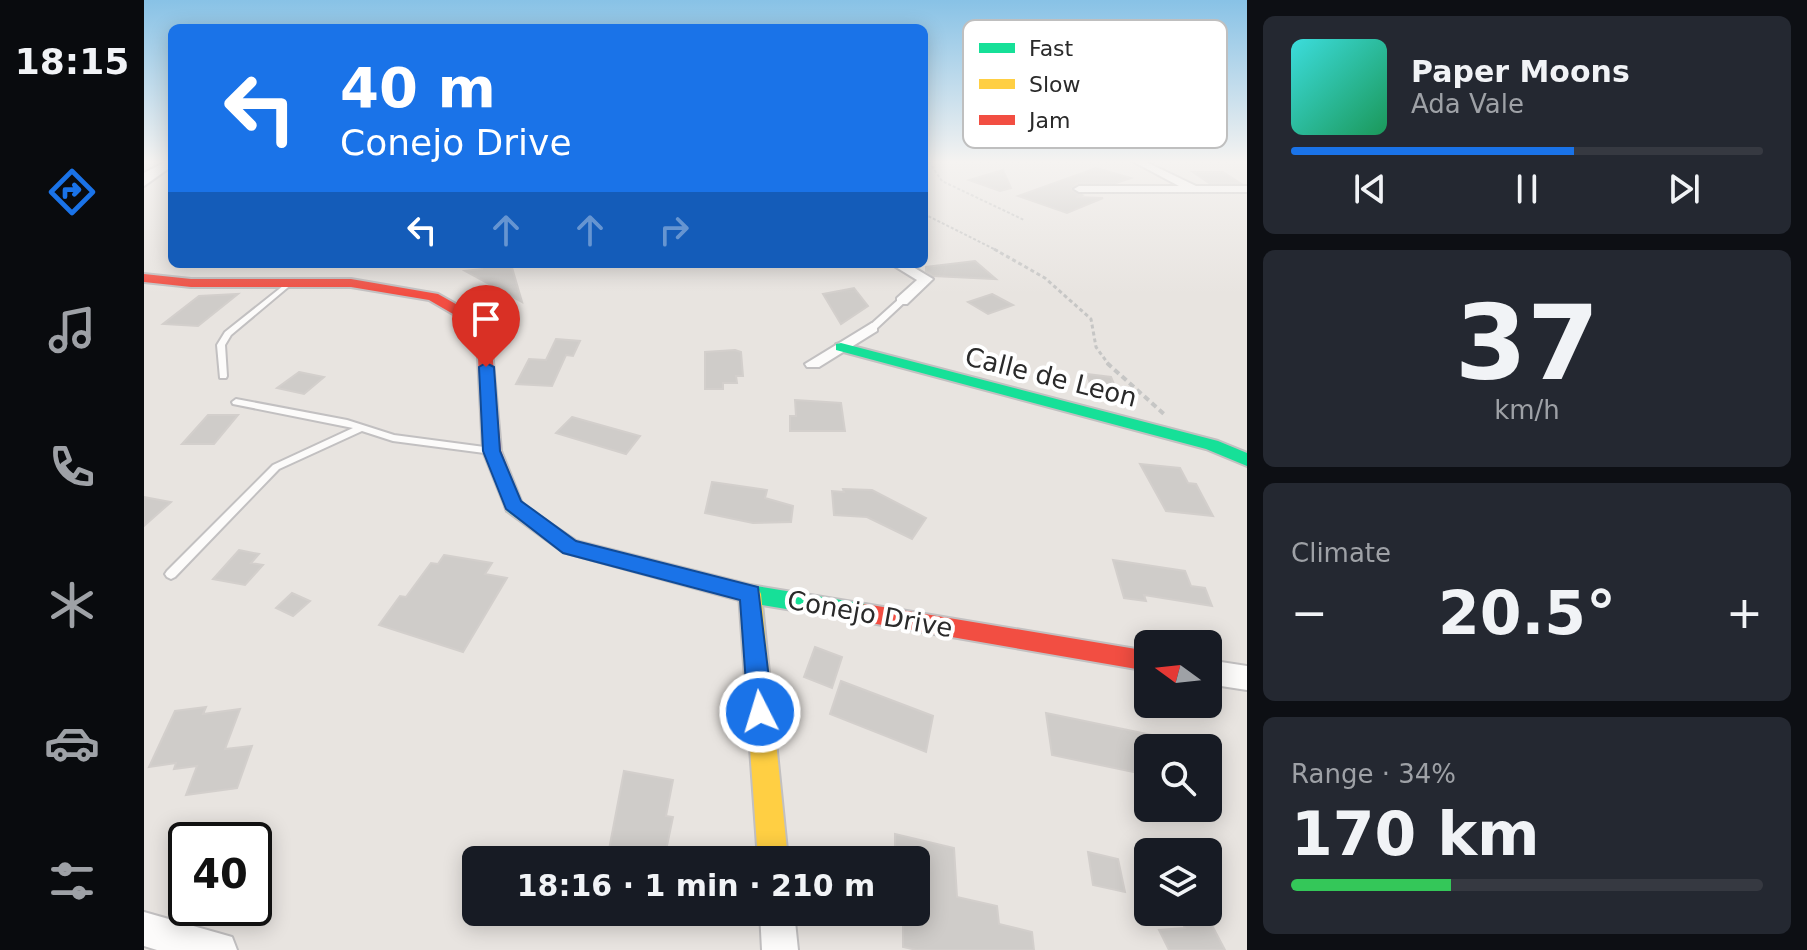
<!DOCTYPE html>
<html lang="en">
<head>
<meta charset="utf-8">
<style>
	body { margin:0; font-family:"DejaVu Sans",sans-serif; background:#242831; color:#f1f3f6; height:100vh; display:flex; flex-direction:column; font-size:30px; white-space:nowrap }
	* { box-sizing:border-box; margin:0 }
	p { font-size:26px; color:#9ea1a6 }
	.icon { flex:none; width:44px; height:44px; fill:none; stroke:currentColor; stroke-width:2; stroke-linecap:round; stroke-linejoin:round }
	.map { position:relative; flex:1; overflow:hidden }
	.drawer { display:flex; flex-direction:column; gap:16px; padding:16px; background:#0d0f14; width:560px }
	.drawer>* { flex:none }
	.hud { position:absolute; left:24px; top:24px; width:760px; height:244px; border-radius:12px; box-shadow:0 4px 20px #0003; background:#1a73e8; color:#fff; overflow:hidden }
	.needle { width:52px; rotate:285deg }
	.tools { position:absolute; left:990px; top:630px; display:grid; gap:16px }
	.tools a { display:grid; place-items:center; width:88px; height:88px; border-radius:12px; background:#171b24; box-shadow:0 4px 20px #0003; font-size:40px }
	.speed { position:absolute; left:24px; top:822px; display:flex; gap:16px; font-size:40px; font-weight:700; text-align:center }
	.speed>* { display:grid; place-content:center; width:104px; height:104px; border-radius:50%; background:#171b24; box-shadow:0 4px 20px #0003; line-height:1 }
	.speed .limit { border:4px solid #111; border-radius:12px; background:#fff; color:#111 }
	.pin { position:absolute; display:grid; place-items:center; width:68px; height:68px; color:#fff; margin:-82px -34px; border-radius:50% 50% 50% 0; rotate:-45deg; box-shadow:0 0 8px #0007 }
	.pin .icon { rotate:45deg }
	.me { position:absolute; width:88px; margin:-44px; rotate:355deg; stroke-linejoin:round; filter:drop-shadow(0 0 6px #0008) }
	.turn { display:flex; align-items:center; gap:28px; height:168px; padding:0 40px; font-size:36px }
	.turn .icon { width:104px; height:104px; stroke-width:2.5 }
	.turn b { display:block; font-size:56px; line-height:68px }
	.lanes { display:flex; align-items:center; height:76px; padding:0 40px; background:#0003; justify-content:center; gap:40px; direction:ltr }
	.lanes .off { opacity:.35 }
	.big { font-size:60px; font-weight:800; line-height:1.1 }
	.drawer .card { flex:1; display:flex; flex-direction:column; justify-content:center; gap:12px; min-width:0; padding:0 28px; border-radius:12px; background:#242831 }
	.drawer .dial { align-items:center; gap:0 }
	.dial b { font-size:104px; line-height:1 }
	.song { display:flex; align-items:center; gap:24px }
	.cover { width:96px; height:96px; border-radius:12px; background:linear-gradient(135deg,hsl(180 70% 55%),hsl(150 70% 35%)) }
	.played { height:8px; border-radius:4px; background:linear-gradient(90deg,#1a73e8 60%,#363941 60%) }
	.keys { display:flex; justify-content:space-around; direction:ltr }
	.heat { display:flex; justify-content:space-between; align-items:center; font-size:44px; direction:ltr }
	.charge { height:12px; border-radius:6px; background:linear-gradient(90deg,#34c759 34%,#363941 0) }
	.trip { position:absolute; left:318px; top:846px; width:468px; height:80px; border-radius:12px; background:#171b24; box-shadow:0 4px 20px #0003; font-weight:800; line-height:80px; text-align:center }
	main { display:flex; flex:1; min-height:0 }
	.tabs { display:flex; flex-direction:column; width:144px; justify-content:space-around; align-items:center; background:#090b0e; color:#9ea1a6 }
	.tabs .icon { width:56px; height:56px }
	.tabs .current { color:#1a73e8 }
	.tabs b { font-size:36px; color:#f1f3f6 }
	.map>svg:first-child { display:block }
	.building { fill:#cfccc9; stroke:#d3cfcc; stroke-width:2 }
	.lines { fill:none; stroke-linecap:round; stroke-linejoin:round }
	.lane-casing { stroke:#c2c0c1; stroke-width:4 }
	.street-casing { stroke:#c2c0c1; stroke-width:4 }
	.fast-casing { stroke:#c2c0c1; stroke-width:4 }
	.slow-casing { stroke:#c2c0c1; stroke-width:4 }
	.jam-casing { stroke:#c2c0c1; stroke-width:4 }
	.path-far2 { stroke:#c6c6c5; stroke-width:2; stroke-dasharray:3 2; stroke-linecap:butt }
	.path-far1 { stroke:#c6c6c5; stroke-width:3; stroke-dasharray:4 3; stroke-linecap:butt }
	.path { stroke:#c6c6c5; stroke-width:4; stroke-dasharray:6 4; stroke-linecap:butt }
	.lane { fill:#fcfbfa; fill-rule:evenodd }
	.street { fill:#fcfbfa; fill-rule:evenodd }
	.fast { fill:#16e098; fill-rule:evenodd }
	.slow { fill:#ffcf43; fill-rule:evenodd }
	.jam { fill:#f24e42; fill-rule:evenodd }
	.route { fill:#1a73e8; stroke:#114b97; stroke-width:2 }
	.labels { text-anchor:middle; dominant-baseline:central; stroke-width:8; stroke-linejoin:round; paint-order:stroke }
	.street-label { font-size:26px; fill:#2a2a2a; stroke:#fff }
	.key { fill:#fff; stroke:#bfbfbf; stroke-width:2 }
	.key-label { font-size:22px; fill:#2a2a2a }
</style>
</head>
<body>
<main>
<nav class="tabs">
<b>18:15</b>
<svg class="icon current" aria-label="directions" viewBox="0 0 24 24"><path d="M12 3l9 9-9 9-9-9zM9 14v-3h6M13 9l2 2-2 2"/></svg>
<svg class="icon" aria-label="music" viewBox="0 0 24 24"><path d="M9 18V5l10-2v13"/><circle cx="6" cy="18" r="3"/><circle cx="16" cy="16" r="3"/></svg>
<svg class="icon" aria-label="phone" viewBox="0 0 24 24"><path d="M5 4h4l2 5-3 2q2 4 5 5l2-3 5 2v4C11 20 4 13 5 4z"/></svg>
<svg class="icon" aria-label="climate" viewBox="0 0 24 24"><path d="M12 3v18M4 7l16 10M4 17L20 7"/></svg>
<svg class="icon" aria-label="car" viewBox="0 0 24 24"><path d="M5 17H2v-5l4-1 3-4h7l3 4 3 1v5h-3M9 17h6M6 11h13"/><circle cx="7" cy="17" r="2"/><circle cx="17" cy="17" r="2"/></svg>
<svg class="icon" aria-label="filters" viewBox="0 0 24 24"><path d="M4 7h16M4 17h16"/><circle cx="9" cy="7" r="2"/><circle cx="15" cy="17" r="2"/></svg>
</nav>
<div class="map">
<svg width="1103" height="950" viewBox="0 0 1103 950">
	<rect width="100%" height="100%" fill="#e8e4e0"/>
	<path class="building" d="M952 168 987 178 972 183H933L927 190 938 195 932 197 959 198 923 213 874 196Z
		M859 170 867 188 856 191 825 180Z
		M1049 172H1079L1096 183H1065Z
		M831 261 852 279 789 276 782 271V267Z
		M337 264H367L378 302 321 271 338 269Z
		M710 288 724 306 697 324 679 294Z
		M94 294 54 326 19 324 55 296Z
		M848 294 869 305 844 314 824 302Z
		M412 339 436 341 429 356 422 355 408 386 372 384 385 359 402 360Z
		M591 350 597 352 599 376H592L593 383H579V389H561V352Z
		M155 372 180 377 160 394 133 388Z
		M943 374 967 377 975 396 949 393Z
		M651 400 697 403 701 431H646V416H652Z
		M64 415H94L70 444H38Z
		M428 417 496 436 482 454 412 433Z
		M996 464 1036 468 1044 483 1052 484 1069 516 1022 511Z
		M568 482 623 490 621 498 649 506 647 522 609 523 561 513Z
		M699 489 728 490 782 518 768 539 723 517 690 515 688 491 700 492Z
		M0 497 27 502 0 526Z
		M95 550 115 554 107 563 119 565 101 585 69 579Z
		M300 555 348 563 341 574 363 578 319 652 235 625 256 596 262 597 287 563 294 564Z
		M969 560 1041 571 1047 586 1061 588 1068 606 1000 595 1002 601 980 598Z
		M148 593 166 601 149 616 132 608Z
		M671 647 698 657 688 688 660 677Z
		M697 681 789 716 782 752 686 714Z
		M62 707 59 714 96 709 81 749 108 746 93 788 42 795 53 766 30 769 32 763 5 767 31 711Z
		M902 713 1037 741 1036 748H1004V775L908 755Z
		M480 771 529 780 522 816 529 817 520 860H463Z
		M751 834 810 848 813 897 853 906 855 924 888 932 890 950H773L759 947V912H772V860H751Z
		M944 852 974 859 981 892 949 885Z
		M1033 912H1061L1081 950H1025L1015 930 1041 928Z"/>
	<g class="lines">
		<defs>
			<path id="lane" d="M144 282 149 283 87 335 81 345 83 376 82 378H76L73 345 81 332Z
				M755 299 762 301 731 330H725V326Z
				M92 399 203 420 250 435 348 448 353 451 348 454 249 441 218 431 135 469 31 577 27 579 23 577 21 574 23 571 129 465 209 428 89 404 88 402Z"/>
			<path id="street" d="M21 162H28V166L0 186V173Z
				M990 162H1002L1052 186H1103V192H935L930 189 935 186H1035Z
				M747 264H764L789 279 763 304H753V298L773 280Z
				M728 323 733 325V331L675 367H663L661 364Z
				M1064 660 1103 666V690L1064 684Z
				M0 912 88 937 93 950H13L0 946Z
				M616 912H650L654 950H618Z"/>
			<path id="fast" d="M697 343 1074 441 1103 453V466L1062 449 692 350V344Z
				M370 499 432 541 606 585 721 604 729 607 732 613 729 619 721 622 606 603 419 552 363 511 361 506 363 501Z"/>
			<path id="slow" d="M606 585 614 588 617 594 644 860H614L595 594 598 588Z"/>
			<path id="jam" d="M0 274 47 279H207L294 294 326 312 347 339 357 451 379 506 377 511H363L339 451 333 339 316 318 285 300 207 287H47L0 282Z
				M721 604 1004 651V671L721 622 713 619 710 613 713 607Z"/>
		</defs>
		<use href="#lane" class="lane-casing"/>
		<use href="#street" class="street-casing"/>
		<use href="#fast" class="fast-casing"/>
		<use href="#slow" class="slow-casing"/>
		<use href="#jam" class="jam-casing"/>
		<path class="path-far2" d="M785 162 798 181 880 220
			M780 214 854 251"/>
		<path class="path-far1" d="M850 249 901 278 947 319 952 347 965 365"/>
		<path class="path" d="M963 363 1020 414"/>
		<use href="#lane" class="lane"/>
		<use href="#street" class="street"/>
		<use href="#fast" class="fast"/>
		<use href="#slow" class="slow"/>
		<use href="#jam" class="jam"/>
	</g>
	<linearGradient id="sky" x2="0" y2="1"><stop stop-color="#88c2e6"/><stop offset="0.55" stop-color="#f5f3f1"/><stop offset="1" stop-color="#f5f3f1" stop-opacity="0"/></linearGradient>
	<rect width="1103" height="294" fill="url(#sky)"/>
	<path class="route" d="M342 363 350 367 356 451 377 501 432 541 614 587 629 712 625 720 616 724 607 720 604 712 596 600 419 553 362 509 339 451 335 367Z"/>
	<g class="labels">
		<g class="street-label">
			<text transform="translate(907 377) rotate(14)">Calle de Leon</text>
			<text transform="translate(726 614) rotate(10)">Conejo Drive</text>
		</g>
	</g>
	<rect x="819" y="20" width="264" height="128" rx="12" class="key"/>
	<rect x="835" y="43" width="36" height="10" fill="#16e098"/>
	<rect x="835" y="79" width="36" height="10" fill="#ffcf43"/>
	<rect x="835" y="115" width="36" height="10" fill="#f24e42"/>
	<g class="key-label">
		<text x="885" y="56">Fast</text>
		<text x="885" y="92">Slow</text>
		<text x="885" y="128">Jam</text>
	</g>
</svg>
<div class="tools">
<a><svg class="needle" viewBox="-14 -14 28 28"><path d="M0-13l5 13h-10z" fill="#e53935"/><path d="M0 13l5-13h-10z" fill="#9ea1a6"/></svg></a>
<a><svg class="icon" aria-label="search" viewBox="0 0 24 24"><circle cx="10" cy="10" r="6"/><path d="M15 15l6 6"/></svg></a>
<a><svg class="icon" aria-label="layers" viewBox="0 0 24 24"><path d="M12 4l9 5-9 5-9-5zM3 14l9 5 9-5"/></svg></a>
</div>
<div class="speed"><div class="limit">40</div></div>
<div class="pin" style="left:342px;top:367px;background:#d93025"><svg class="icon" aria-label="arrive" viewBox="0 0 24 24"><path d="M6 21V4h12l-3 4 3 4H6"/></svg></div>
<svg class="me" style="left:616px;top:712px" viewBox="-20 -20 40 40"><circle r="17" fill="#1a73e8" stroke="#fff" stroke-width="3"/><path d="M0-11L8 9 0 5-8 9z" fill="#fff"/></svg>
<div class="trip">18:16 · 1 min · 210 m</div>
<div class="hud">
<div class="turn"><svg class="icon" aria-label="left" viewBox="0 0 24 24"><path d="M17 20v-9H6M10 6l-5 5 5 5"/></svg><div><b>40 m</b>Conejo Drive</div></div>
<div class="lanes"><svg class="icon" aria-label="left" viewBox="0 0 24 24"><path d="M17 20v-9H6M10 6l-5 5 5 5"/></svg><svg class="icon off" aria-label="ahead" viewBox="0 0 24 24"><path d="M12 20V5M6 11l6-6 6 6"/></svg><svg class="icon off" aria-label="ahead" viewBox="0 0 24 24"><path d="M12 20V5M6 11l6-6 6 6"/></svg><svg class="icon off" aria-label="right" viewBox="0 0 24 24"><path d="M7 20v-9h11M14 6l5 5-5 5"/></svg></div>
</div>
</div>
<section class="drawer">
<div class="card">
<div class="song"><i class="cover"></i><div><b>Paper Moons</b><p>Ada Vale</p></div></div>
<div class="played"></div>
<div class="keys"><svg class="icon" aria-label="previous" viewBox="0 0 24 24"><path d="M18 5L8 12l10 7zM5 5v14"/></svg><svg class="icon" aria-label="pause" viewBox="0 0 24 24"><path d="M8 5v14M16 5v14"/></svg><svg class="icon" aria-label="next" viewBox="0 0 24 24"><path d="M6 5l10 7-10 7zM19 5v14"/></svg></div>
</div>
<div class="card dial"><b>37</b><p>km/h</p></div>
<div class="card"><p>Climate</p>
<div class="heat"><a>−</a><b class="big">20.5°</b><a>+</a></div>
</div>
<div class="card"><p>Range · 34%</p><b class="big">170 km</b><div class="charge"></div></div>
</section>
</main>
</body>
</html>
